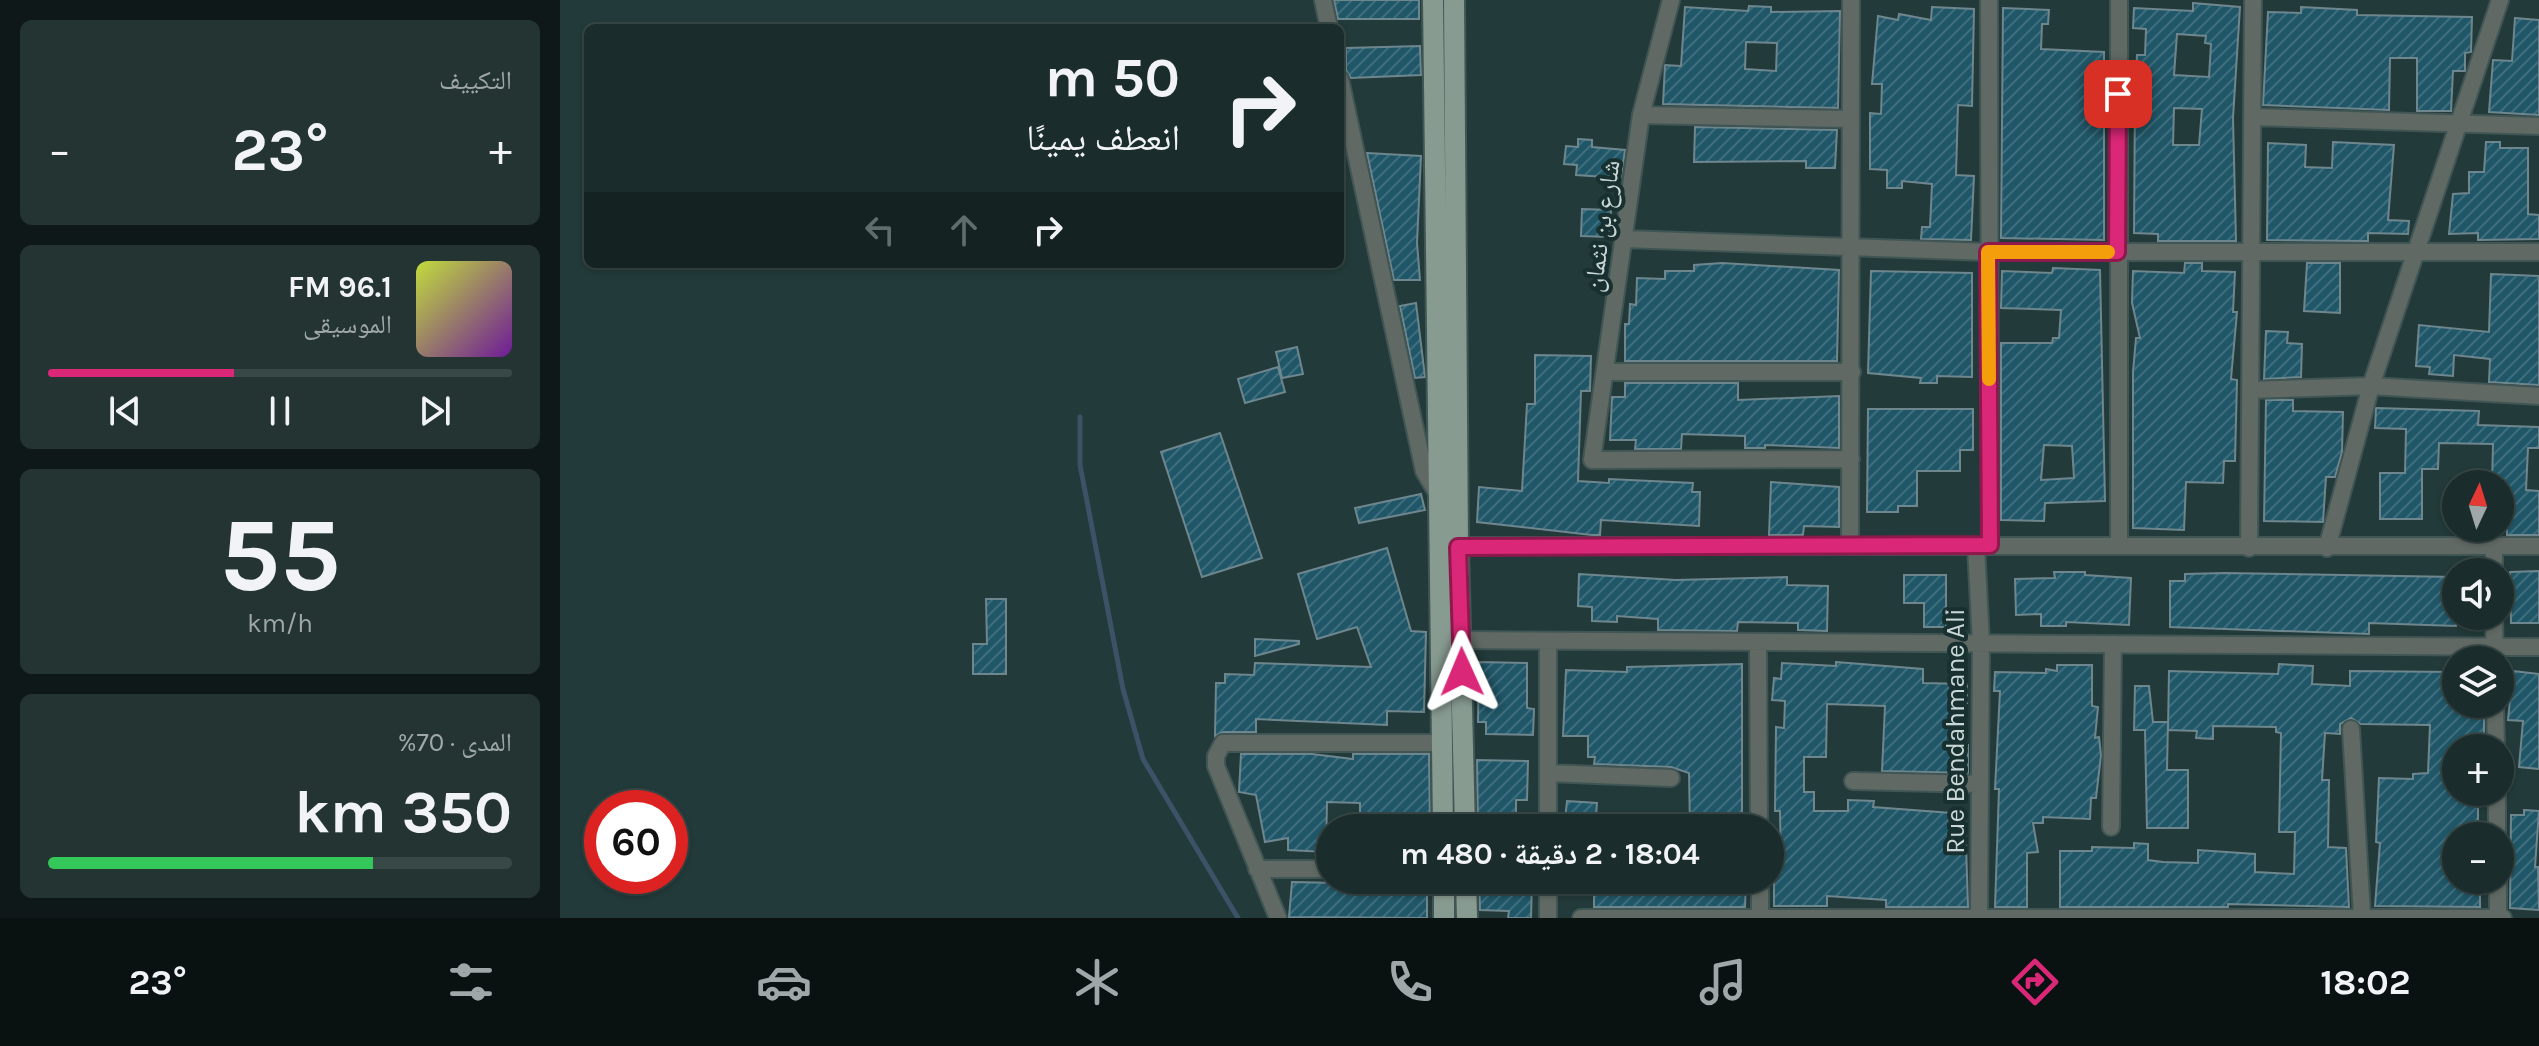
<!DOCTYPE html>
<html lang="ar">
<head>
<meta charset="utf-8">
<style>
	body { margin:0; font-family:Karla,"Noto Naskh Arabic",sans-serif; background:#233433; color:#f1f3f6; direction:rtl; height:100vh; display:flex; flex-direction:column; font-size:30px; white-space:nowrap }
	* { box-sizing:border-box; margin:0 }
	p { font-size:26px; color:#9fa7a9 }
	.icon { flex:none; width:44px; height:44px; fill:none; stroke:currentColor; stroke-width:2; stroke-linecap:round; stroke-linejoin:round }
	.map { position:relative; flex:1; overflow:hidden; direction:ltr }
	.side { display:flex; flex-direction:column; gap:20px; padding:20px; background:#0e1818; width:560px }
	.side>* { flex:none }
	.hud { position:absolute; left:24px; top:24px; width:760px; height:244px; border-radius:12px; box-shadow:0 2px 6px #0004,0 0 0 2px #384847; direction:rtl; background:#1a2c2b; color:#f1f3f6; overflow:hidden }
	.needle { width:52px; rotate:4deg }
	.controls { position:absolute; left:1882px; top:470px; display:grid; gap:16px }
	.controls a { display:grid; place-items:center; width:72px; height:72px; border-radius:50%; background:#1a2c2b; box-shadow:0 2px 6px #0004,0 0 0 2px #384847; font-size:40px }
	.speed { position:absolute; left:24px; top:790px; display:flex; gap:16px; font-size:40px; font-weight:700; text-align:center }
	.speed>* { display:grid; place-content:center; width:104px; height:104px; border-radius:50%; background:#1a2c2b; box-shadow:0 2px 6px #0004,0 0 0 2px #384847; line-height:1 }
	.speed .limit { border:12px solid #d22; background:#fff; color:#111 }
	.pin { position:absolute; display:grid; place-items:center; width:68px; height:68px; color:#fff; margin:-34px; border-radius:16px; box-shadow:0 4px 12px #0006 }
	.me { position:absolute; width:88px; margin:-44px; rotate:359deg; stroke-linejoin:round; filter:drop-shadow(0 0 6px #0008) }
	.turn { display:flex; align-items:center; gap:28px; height:168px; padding:0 32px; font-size:36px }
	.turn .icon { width:104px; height:104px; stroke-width:2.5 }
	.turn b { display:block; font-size:56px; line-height:68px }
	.lanes { display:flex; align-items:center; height:76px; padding:0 32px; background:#0003; justify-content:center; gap:40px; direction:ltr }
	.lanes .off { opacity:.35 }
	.big { font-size:60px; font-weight:700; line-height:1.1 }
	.side .widget { flex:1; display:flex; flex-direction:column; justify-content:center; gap:12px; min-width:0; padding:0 28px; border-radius:12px; background:#233433 }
	.side .dial { align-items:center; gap:0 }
	.dial b { font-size:104px; line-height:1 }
	.song { display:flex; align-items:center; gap:24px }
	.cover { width:96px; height:96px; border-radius:12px; background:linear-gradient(135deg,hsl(70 70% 55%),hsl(280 70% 35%)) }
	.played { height:8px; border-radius:4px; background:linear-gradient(90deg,#db2777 40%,#384847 40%) }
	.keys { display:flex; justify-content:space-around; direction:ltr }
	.heat { display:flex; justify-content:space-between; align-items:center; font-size:44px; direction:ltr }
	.charge { height:12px; border-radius:6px; background:linear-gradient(90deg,#34c759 70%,#384847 0) }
	.trip { position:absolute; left:756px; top:814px; width:468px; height:80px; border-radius:40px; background:#1a2c2b; box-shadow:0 2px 6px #0004,0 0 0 2px #384847; font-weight:700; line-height:80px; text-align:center; direction:rtl }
	.menu { display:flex; height:128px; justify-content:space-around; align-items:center; background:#0a1211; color:#9fa7a9 }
	.menu .icon { width:56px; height:56px }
	.menu .on { color:#db2777 }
	.menu b { font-size:36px; color:#f1f3f6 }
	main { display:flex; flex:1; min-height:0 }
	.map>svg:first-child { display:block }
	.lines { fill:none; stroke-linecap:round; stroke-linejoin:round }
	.stream { stroke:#3c5367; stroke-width:5 }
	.building { fill:url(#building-hatch); stroke:#6e868e; stroke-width:2; fill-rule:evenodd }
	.minor-casing { stroke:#405655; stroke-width:20 }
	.primary-casing { stroke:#405655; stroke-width:24 }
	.minor { stroke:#606964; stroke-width:16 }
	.primary { stroke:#889b91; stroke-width:20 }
	.route-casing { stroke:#8e194d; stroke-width:20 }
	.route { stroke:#db2777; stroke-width:14 }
	.slow { stroke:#f59e0b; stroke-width:14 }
	.labels { text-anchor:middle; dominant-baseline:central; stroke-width:8; stroke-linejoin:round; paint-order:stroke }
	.street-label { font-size:26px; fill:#c9d7d6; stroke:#18302f }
</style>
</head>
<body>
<main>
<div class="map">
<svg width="1979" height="918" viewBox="0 0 1979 918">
	<defs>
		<pattern id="building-hatch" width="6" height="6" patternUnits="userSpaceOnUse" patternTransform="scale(2)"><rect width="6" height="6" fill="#205768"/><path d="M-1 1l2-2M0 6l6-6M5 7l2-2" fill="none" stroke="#3f6e7d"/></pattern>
	</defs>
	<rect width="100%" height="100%" fill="#223a39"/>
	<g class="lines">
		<path class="stream" d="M520 417V465L563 689 583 759 678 918"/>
	</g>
	<path class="building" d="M774 0H859V19H778Z
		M1633 3 1680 7 1673 118 1676 241H1598V234L1574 233 1575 94 1577 55H1585L1586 29 1573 28 1574 8 1633 11ZM1617 34 1646 36 1645 43 1651 44 1649 77 1614 75ZM1614 108 1642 109 1639 145H1613Z
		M1189 6 1211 7V12L1280 11 1278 108 1103 104 1105 65 1121 66 1125 7 1188 11ZM1186 42 1217 43 1216 71 1185 69Z
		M1372 7 1414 9 1412 106 1398 105 1396 175 1414 176 1411 240 1361 239 1362 227H1370L1372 184 1342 181V188H1327V170L1310 169V113L1321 114 1322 84H1312L1318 16 1338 20 1339 14 1371 20Z
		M1741 7 1797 10V15L1912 17 1911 52 1905 53V71H1893L1891 111H1857V58H1830L1829 110 1703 105 1708 12 1741 13Z
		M1443 8 1489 10 1488 24H1482L1481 49 1544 52V240L1441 238Z
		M1955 18 1979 20V115L1929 112 1933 60 1952 61Z
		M860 46 861 75 791 78 786 70V48Z
		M1135 127 1277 130 1275 168H1246V161L1134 162Z
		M1018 139 1032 140V147L1065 150 1061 178 1016 175 1017 165 1004 164 1006 146 1018 147Z
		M1773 142 1834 145 1828 220 1849 221 1848 234 1808 233V241L1707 240 1708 143 1746 145 1745 167 1772 168Z
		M1926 142H1940V148H1968V214L1979 215V239L1918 240V233L1889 234 1893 194 1909 193V172H1924Z
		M807 153 861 156 857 243 860 280H834Z
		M1022 209 1051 210 1049 237 1021 236Z
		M1162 263 1279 270 1277 361H1065V324H1069L1070 304 1076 305 1077 278 1105 279V271H1134V265Z
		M1625 263H1642V271L1675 272 1673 312H1677L1671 379 1677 380 1675 461H1664L1663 483 1626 482 1624 530 1573 528V372L1576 338H1580L1572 303 1573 271 1624 273Z
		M1747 263H1780V313L1744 311Z
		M1493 268 1540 270 1545 501 1485 503 1484 521 1441 520V343H1492L1493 338H1499L1501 310 1441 308 1442 271 1492 273ZM1484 445 1512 446 1514 478 1481 480Z
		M1311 271 1412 273V377L1377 376V383H1360L1361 378 1308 373Z
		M1931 274 1979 276V385L1929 382 1930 359 1894 355 1893 376 1869 374 1870 367 1856 366 1859 325 1929 332Z
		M856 303 865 377 855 378 840 306Z
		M1706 331 1728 332 1727 343 1742 344 1741 377 1704 379Z
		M737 347 743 374 722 378 716 352Z
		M975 355 1031 356 1030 391H1021L1018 481 1049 483V479L1133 483 1132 492H1140L1139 526 1041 520 1040 535H1032L917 522 919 487 962 491 967 404H975Z
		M718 367 725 392 685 403 678 379Z
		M1065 383H1178V400L1279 396V448L1205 445V448H1185V436L1122 434 1121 449H1075L1076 440H1050L1052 397H1065Z
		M1706 400H1733V411L1783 412 1782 452 1775 477H1766L1763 522 1704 521Z
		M1816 408 1919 411 1918 425 1979 427V448H1968L1966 490 1979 491V535H1947V529H1940V484H1932L1933 444 1879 443 1878 469H1862V519H1820V473H1845L1846 429 1815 428Z
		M1308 409H1413V450H1400V471H1357V506H1338V512H1307Z
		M660 433 702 558 642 577 601 452Z
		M1211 482 1279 487V527L1244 526 1243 535H1209Z
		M861 494 865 510 799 523 795 508Z
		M827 548 851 631 866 632 864 712 827 711V725L696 719V732H663L655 736 656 683H665V674L694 675 695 663 811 667 797 627 757 639 738 574Z
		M1979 571V623H1951L1950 572Z
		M1494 572H1525V575L1571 578 1569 625 1506 622V626H1481V614L1456 615 1455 579 1495 578Z
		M1665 573 1896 577V626L1809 623V634L1610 627V581H1625V574Z
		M1019 574 1116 580 1227 577V585L1268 586 1267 631 1238 630V623L1178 622 1177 631 1098 630V619L1057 616V622L1032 621V607L1018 606Z
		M1344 575H1386V627H1364V603H1344Z
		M426 599H446V674H413V644H427Z
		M695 639 739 641V644L695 656Z
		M919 662 967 663V708L974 709 973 735 926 734V722H918Z
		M1276 662 1363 669V683L1407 684V703H1399V745H1408V773L1322 771 1325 706 1267 704 1266 757H1244V792H1254V811H1288V800L1314 801 1313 807 1405 814 1408 907H1326V900L1267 896V906H1214V872H1221L1220 811H1215L1216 727 1224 728 1225 701 1212 700 1214 678 1221 679 1222 663 1276 666Z
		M1182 664V828H1130L1129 773 1111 767 1034 764 1035 757H1028V736H1003L1006 670 1067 672V667Z
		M1719 664 1753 666 1752 684 1790 686V671L1896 672V704H1924V734H1918V748H1896V792H1918V836H1896V880H1920V907L1815 906 1820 843 1816 842 1819 778 1853 779V774L1868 773 1870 725 1801 724 1791 718 1780 724V734L1765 733 1762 780H1769L1768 847 1786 848 1789 907 1668 904V907H1500V851H1532V847L1574 848V843L1588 844V860L1603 862 1638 863V850L1695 854V872L1734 874 1735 832H1719L1721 733 1716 732V727L1653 726V739L1636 738 1637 731 1608 730 1609 671 1718 674Z
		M1497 665H1532V706L1538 707 1535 738 1539 737 1541 755 1536 798H1531L1530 819 1483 817V823H1473L1478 852 1467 853V907H1435L1439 789H1435L1440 691H1434L1435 672 1486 673V669L1497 671Z
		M1953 671 1979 674V769L1959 767 1963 721 1948 720Z
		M1575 686H1589L1593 722H1608L1607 770H1628V828H1587L1585 730H1574Z
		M681 754H752L793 759V754H869L870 826 800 828V803L767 802 766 852 728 850V838L705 842 696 795 679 792Z
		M917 760 968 761 967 800H956V813H948V828H918Z
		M1007 801 1037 803 1035 828H1004Z
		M1964 810 1979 811 1975 867H1978L1979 910 1950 908 1951 815H1964Z
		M919 880H972L971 918H948L949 911 920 910Z
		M1043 880 1186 882 1185 907H1034V888H1043Z
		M732 882 867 885V918L729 917Z"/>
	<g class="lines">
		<defs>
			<path id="minor" d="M763 0 769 28
				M1111 0 1081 115 1032 460 1291 459
				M1429 0 1430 545
				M1559 0V545
				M780 79 864 471 880 498
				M1081 115 1288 119
				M1693 117 1979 126
				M1065 239 1428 252H1979
				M1047 372H1292
				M1691 390 1811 386 1979 396
				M1934 544V572
				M889 546H1979
				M1290 546 1291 0
				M1416 546 1421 643 1419 916
				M1689 548 1693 0
				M1767 548 1811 386 1940 0
				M1934 616 1935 660
				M901 640 1979 647
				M988 641V828
				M1198 642 1199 828
				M1935 704 1936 748
				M1791 729 1802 916
				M988 773 1111 778
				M1293 781 1420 784
				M1937 792V836
				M1551 827 1553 644
				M697 869H770
				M1200 880V917
				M1938 880V918
				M718 918 656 766V756L663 743H881
				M988 918V880
				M1021 918H1943"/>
			<path id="primary" d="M873 0 883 828
				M894 0 898 547 905 828
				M884 880V918
				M906 880 907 918"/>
		</defs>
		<use href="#minor" class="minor-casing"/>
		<use href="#primary" class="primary-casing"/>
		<use href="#minor" class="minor"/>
		<use href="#primary" class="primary"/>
	</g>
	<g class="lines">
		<defs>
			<path id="route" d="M902 672 898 547 1430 545 1428 252H1557L1558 94"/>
		</defs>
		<use href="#route" class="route-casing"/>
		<use href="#route" class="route"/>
		<path class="slow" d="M1429 379 1428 252H1548"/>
	</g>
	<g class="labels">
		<g class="street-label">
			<text transform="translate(1042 226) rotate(-82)">شارع بن نثمان</text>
			<text transform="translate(1395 731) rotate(-90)">Rue Bendahmane Ali</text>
		</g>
	</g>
</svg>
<div class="controls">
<a><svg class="needle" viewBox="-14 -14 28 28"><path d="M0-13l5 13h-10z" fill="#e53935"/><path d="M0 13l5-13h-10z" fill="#9fa7a9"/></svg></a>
<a><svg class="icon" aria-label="sound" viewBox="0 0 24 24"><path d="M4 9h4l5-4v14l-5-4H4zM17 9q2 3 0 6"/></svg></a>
<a><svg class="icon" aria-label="layers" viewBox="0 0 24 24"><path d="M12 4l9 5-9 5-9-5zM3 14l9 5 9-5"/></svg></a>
<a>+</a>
<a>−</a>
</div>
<div class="speed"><div class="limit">60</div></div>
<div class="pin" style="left:1558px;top:94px;background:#d93025"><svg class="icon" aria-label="arrive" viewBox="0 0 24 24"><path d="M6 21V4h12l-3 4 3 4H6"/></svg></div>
<svg class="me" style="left:902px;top:672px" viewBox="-20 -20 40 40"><path d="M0-17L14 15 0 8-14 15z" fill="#db2777" stroke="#fff" stroke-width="4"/></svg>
<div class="trip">18:04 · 2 دقيقة · 480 m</div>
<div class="hud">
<div class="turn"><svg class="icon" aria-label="right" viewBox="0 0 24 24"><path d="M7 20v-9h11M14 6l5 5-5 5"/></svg><div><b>50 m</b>انعطف يمينًا</div></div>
<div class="lanes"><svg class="icon off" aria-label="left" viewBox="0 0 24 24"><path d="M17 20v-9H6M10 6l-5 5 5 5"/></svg><svg class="icon off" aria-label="ahead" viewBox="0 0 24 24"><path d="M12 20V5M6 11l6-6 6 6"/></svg><svg class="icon" aria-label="right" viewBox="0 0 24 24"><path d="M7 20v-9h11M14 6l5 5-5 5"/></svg></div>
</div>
</div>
<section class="side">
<div class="widget"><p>التكييف</p>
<div class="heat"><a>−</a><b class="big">23°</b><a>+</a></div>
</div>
<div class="widget">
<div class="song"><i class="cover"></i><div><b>96.1 FM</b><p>الموسيقى</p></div></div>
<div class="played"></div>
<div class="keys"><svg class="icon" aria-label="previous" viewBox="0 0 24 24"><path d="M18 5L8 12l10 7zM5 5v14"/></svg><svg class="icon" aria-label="pause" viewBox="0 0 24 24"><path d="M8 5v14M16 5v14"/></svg><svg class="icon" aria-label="next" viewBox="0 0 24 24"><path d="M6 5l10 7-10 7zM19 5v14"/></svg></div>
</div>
<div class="widget dial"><b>55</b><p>km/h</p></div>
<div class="widget"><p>المدى · 70%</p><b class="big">350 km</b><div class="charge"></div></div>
</section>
</main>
<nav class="menu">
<b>18:02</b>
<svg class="icon on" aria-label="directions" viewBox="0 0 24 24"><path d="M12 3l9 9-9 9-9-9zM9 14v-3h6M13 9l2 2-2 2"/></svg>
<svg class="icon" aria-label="music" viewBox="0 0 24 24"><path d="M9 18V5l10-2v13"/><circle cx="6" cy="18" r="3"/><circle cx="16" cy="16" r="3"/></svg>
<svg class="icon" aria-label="phone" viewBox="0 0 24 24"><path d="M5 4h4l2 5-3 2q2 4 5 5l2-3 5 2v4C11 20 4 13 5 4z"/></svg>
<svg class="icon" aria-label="climate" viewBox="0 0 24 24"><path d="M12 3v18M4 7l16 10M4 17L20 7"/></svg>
<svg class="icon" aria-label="car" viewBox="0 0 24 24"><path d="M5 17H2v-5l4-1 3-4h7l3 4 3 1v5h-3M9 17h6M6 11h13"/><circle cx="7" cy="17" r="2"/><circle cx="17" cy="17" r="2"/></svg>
<svg class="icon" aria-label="filters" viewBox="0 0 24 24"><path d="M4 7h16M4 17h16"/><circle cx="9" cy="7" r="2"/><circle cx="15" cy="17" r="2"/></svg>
<b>23°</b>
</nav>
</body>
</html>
